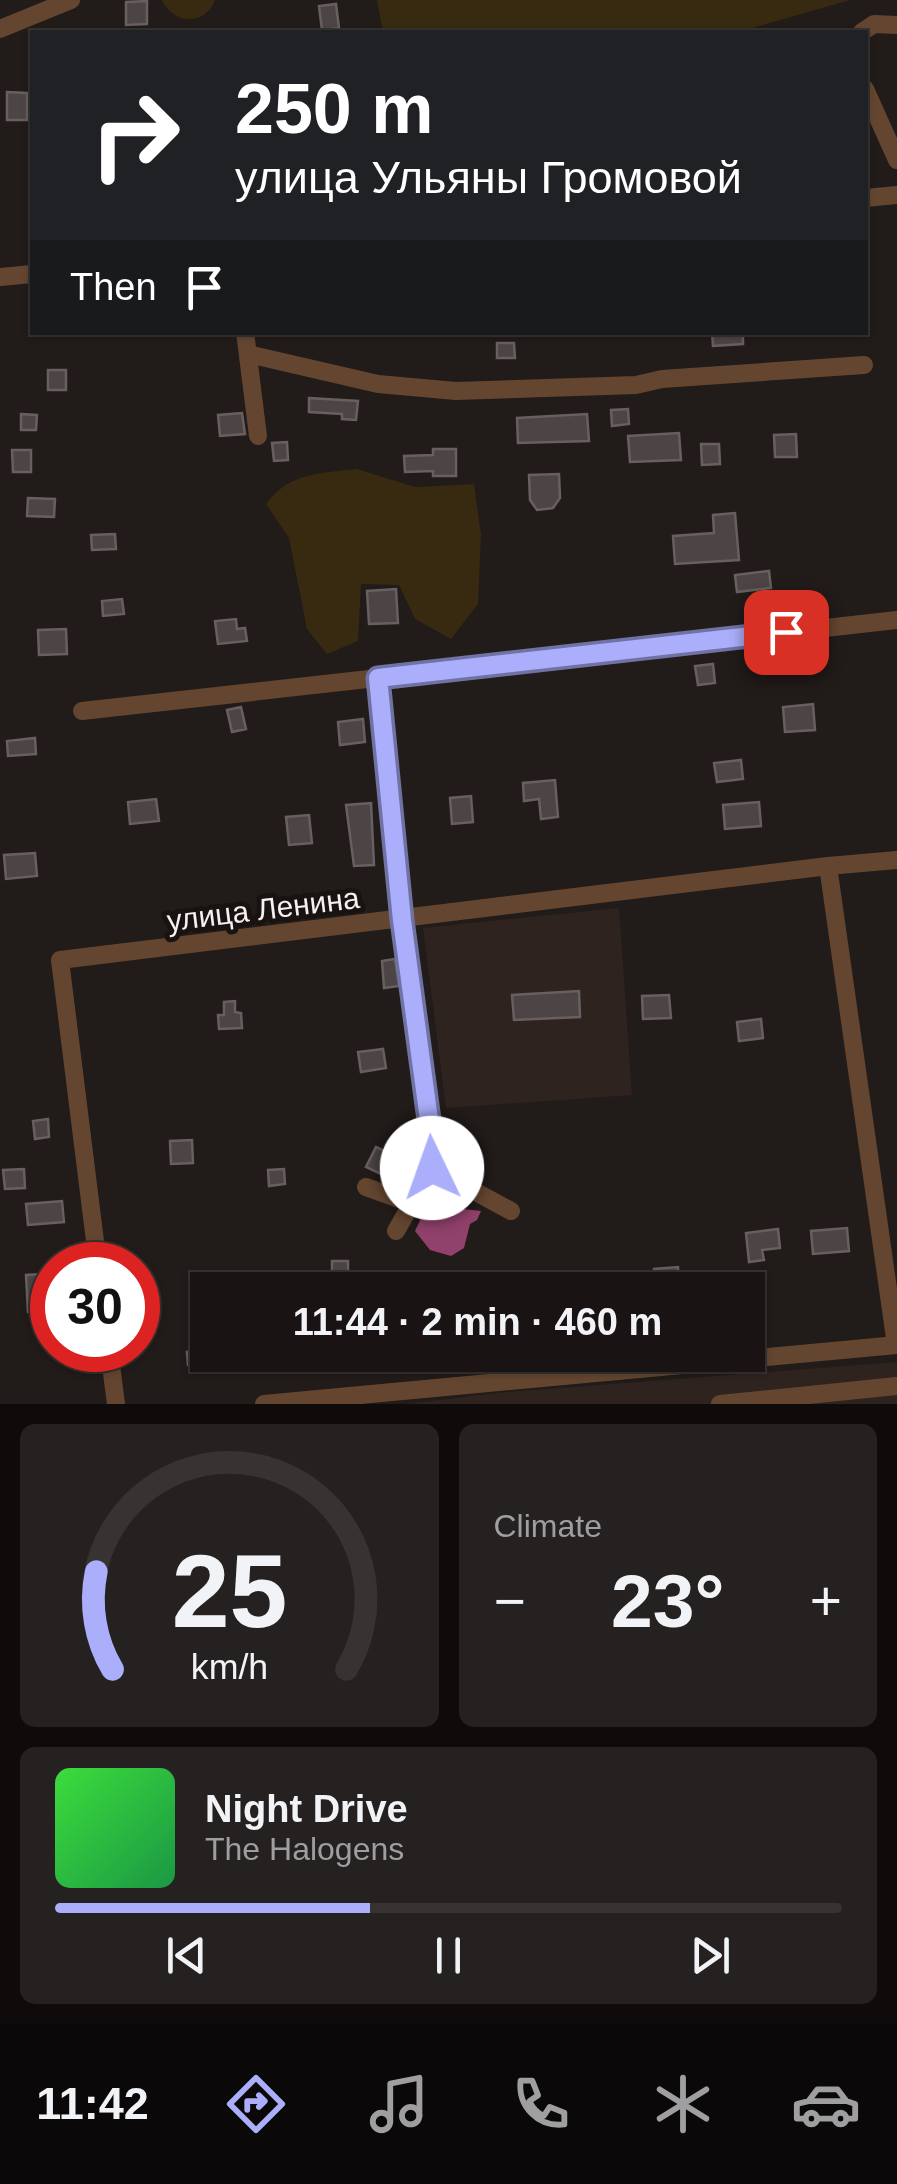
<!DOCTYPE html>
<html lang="en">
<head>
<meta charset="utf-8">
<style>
	body { margin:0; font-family:Helvetica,sans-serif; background:#262121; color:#f1f3f6; height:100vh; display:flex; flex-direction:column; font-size:38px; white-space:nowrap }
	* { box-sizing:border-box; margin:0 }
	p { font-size:32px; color:#9f9ea0 }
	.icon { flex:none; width:55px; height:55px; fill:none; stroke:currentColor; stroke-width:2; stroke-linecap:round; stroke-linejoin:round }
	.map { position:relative; height:1404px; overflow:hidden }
	.sheet { display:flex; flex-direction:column; gap:20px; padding:20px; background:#0e0b0a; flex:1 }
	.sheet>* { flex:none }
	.hud { position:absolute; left:30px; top:30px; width:838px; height:305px; border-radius:0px; box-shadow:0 2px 8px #0004,0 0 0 2px #373333; background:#202124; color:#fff; overflow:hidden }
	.speed { position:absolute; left:30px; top:1242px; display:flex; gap:20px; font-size:50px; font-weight:700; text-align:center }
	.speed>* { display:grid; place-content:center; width:130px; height:130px; border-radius:50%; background:#191413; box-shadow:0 2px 8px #0004,0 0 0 2px #373333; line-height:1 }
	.speed .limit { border:15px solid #d22; background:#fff; color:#111 }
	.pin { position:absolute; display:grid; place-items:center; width:85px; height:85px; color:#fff; margin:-42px; border-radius:20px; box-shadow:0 5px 15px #0006 }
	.me { position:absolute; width:110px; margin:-55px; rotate:357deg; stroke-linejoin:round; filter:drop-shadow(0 0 8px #0008) }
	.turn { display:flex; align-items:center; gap:35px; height:210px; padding:0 40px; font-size:45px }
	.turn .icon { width:130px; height:130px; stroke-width:2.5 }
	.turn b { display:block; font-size:70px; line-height:85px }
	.then { display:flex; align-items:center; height:95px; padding:0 40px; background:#0003; gap:20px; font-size:38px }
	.big { font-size:75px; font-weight:600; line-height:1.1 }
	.sheet .card { flex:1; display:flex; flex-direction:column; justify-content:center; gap:15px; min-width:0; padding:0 35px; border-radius:15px; background:#262121 }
	.sheet .dial { align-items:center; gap:0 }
	.dial svg { height:260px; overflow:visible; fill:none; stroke:#373333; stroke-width:7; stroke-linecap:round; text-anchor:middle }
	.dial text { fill:#f1f3f6; stroke:none }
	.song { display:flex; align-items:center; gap:30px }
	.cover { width:120px; height:120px; border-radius:15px; background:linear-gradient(135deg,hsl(120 70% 55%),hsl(140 70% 35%)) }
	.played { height:10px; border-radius:5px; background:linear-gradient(90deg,#abaffb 40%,#373333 40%) }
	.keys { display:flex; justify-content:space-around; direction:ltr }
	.heat { display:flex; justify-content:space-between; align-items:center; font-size:55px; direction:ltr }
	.sheet .tiles { flex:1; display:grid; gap:20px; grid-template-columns:1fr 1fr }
	.card:last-child { grid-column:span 2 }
	.trip { position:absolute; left:190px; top:1272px; width:575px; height:100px; border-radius:0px; background:#191413; box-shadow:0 2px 8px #0004,0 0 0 2px #373333; font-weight:600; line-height:100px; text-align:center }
	.tab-bar { display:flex; height:160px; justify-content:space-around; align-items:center; background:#0a0808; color:#9f9ea0 }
	.tab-bar .icon { width:70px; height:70px }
	.tab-bar .current { color:#abaffb }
	.tab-bar b { font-size:45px; color:#f1f3f6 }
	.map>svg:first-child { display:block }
	.built { fill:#2f231f }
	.green { fill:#372a10 }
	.water { fill:#91416b }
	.building { fill:#4c4445; stroke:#675f60; stroke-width:2.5 }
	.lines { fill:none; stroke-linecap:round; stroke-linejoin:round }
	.minor { stroke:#644630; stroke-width:18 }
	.route-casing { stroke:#6f72a3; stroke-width:25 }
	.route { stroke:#abaffb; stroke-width:18 }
	.labels { text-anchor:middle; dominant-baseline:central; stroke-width:10; stroke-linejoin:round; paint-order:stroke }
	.street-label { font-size:30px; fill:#f6f1f0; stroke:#181210 }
</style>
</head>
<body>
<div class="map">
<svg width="897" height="1404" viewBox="0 0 897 1404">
	<rect width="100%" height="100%" fill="#211b19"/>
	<path class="built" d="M619 908 632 1095 446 1108 423 928Z
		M897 1362V1404H407L496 1393Z"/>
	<path class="green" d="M162 0H215C205 26 173 25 162 0Z
		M377 0H850L739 32H383Z
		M357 469 415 487 474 484 481 535 478 604 451 639 415 619 399 585 361 584 358 641 327 654 307 629 289 538 266 504C289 472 322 473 357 469Z"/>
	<path class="water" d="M444 1197 459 1200 464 1209 481 1211 477 1220 470 1224 464 1248 451 1256 430 1250 415 1231 425 1210Z"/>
	<path class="building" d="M147 1V24L126 25V2Z
		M336 4 339 28 322 30 319 6Z
		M7 92 27 93V120H7Z
		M712 332H743V344L713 346Z
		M497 343H514L515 358H497Z
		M48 370H66V390H48Z
		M309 398 358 401 356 420 342 419V414L309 412Z
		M628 409 629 424 612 426 611 410Z
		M242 413 245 434 220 436 218 415Z
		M21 414 37 415 36 430H21Z
		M587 414 589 441 518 443 517 418Z
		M679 433 681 460 630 462 628 436Z
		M796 434 797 457H775L774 435Z
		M287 442 288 460 274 461 272 443Z
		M701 444H719L720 464 702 465Z
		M433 449H456V476H433V471L405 472 404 456 433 455Z
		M12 450H31V472H13Z
		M559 474 560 498 553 508 537 510 530 500 529 475Z
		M28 498 55 499 54 517 27 516Z
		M735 513 739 560 675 564 673 536 714 533 713 515Z
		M115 534 116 549 92 550 91 535Z
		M769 571 771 588 737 592 735 575Z
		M396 589 398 623 369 624 367 591Z
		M122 599 124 614 103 616 102 601Z
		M236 619 237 629 245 628 247 641 218 644 215 621Z
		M66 629 67 654 39 655 38 630Z
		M713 664 715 683 698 685 695 666Z
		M813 704 815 730 785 732 783 707Z
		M241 707 246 729 232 732 227 710Z
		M363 719 365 742 340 745 338 722Z
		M35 738 36 754 8 756 7 741Z
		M741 760 743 779 717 782 714 763Z
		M555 780 558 817 541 819 539 799 524 801 523 783Z
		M471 796 473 822 452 824 450 798Z
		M156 799 159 821 130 824 128 802Z
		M759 802 761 826 725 829 723 805Z
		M371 803 374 865 354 866 346 805Z
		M309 815 312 843 289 845 286 817Z
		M35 853 37 876 6 879 4 855Z
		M395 959 399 986 384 988 382 961Z
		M579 991 580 1017 514 1020 512 995Z
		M669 995 671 1018 643 1019 642 996Z
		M235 1001V1012L241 1013 242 1028 219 1029 218 1015H224V1002Z
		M761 1019 763 1038 739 1041 737 1022Z
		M383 1049 386 1068 361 1072 358 1052Z
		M48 1119 49 1137 35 1139 33 1121Z
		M192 1140 193 1163 171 1164 170 1141Z
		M376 1147 391 1154 381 1174 366 1167Z
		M24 1169 25 1188 5 1189 3 1170Z
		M284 1169 285 1184 269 1186 268 1170Z
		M62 1201 64 1222 28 1225 26 1204Z
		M847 1228 849 1251 813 1254 811 1231Z
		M778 1229 780 1248 762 1250 764 1260 749 1262 746 1233Z
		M332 1261H348V1286H332Z
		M678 1267 679 1282 655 1284 654 1269Z
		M619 1273 621 1290H589L588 1277Z
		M41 1274 42 1311 28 1312 26 1275Z
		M208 1350V1364L188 1365 187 1352Z"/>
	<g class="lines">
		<path class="minor" d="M0 29 71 0
			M862 32 874 24 897 25
			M865 89 897 160
			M865 198 897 195
			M0 277 32 274
			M245 332 258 436
			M248 354 378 384 456 391 636 385 662 379 864 365
			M378 678 402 920 433 1142 432 1168 396 1231
			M82 711 897 620
			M828 866 896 1345
			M432 1168 511 1211
			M366 1187 413 1204
			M98 1265 60 960 828 866 897 860
			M109 1350 116 1404
			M264 1404 897 1345
			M720 1404 897 1386"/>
	</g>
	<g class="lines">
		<defs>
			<path id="route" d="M432 1168V1142L402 920 378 678 786 632"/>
		</defs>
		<use href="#route" class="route-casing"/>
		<use href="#route" class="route"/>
	</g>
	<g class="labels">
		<g class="street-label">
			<text transform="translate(263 909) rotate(-7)">улица Ленина</text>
		</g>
	</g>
</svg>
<div class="speed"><div class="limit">30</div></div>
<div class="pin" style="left:786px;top:632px;background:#d93025"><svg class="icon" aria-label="arrive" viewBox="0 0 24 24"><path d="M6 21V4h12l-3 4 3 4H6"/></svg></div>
<svg class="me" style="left:432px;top:1168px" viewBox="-20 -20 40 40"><circle r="19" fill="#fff"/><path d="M0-13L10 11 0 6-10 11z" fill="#abaffb"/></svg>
<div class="trip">11:44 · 2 min · 460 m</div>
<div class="hud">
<div class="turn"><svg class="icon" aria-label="right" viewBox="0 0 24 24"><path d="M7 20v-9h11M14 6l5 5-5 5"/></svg><div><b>250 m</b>улица Ульяны Громовой</div></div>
<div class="then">Then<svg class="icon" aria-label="arrive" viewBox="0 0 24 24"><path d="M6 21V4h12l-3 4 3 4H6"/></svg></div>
</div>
</div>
<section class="sheet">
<div class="tiles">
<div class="card dial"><svg viewBox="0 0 100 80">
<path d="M14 69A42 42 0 1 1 86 69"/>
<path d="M14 69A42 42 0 0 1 9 39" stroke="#abaffb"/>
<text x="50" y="56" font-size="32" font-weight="700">25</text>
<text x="50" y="72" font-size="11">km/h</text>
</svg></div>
<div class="card"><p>Climate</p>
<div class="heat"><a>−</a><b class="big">23°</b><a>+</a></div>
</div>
<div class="card">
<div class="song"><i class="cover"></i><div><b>Night Drive</b><p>The Halogens</p></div></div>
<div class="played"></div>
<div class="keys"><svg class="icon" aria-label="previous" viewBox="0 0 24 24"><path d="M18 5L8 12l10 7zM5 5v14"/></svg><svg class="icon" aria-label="pause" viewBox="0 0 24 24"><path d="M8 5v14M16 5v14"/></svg><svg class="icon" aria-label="next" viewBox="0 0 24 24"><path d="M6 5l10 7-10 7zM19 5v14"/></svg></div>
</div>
</div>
</section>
<nav class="tab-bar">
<b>11:42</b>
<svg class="icon current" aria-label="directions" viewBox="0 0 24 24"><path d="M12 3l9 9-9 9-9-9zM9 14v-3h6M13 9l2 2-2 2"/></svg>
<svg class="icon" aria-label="music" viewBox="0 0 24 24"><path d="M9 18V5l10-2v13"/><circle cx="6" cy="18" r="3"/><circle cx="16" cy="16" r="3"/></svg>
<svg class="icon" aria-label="phone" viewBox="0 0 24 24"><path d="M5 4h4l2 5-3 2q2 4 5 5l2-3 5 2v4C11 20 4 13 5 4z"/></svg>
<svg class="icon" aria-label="climate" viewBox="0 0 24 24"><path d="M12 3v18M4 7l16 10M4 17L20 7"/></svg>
<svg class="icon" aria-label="car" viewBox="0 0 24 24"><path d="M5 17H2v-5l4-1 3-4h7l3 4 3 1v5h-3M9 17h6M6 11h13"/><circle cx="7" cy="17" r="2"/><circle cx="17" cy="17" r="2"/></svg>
</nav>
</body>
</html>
